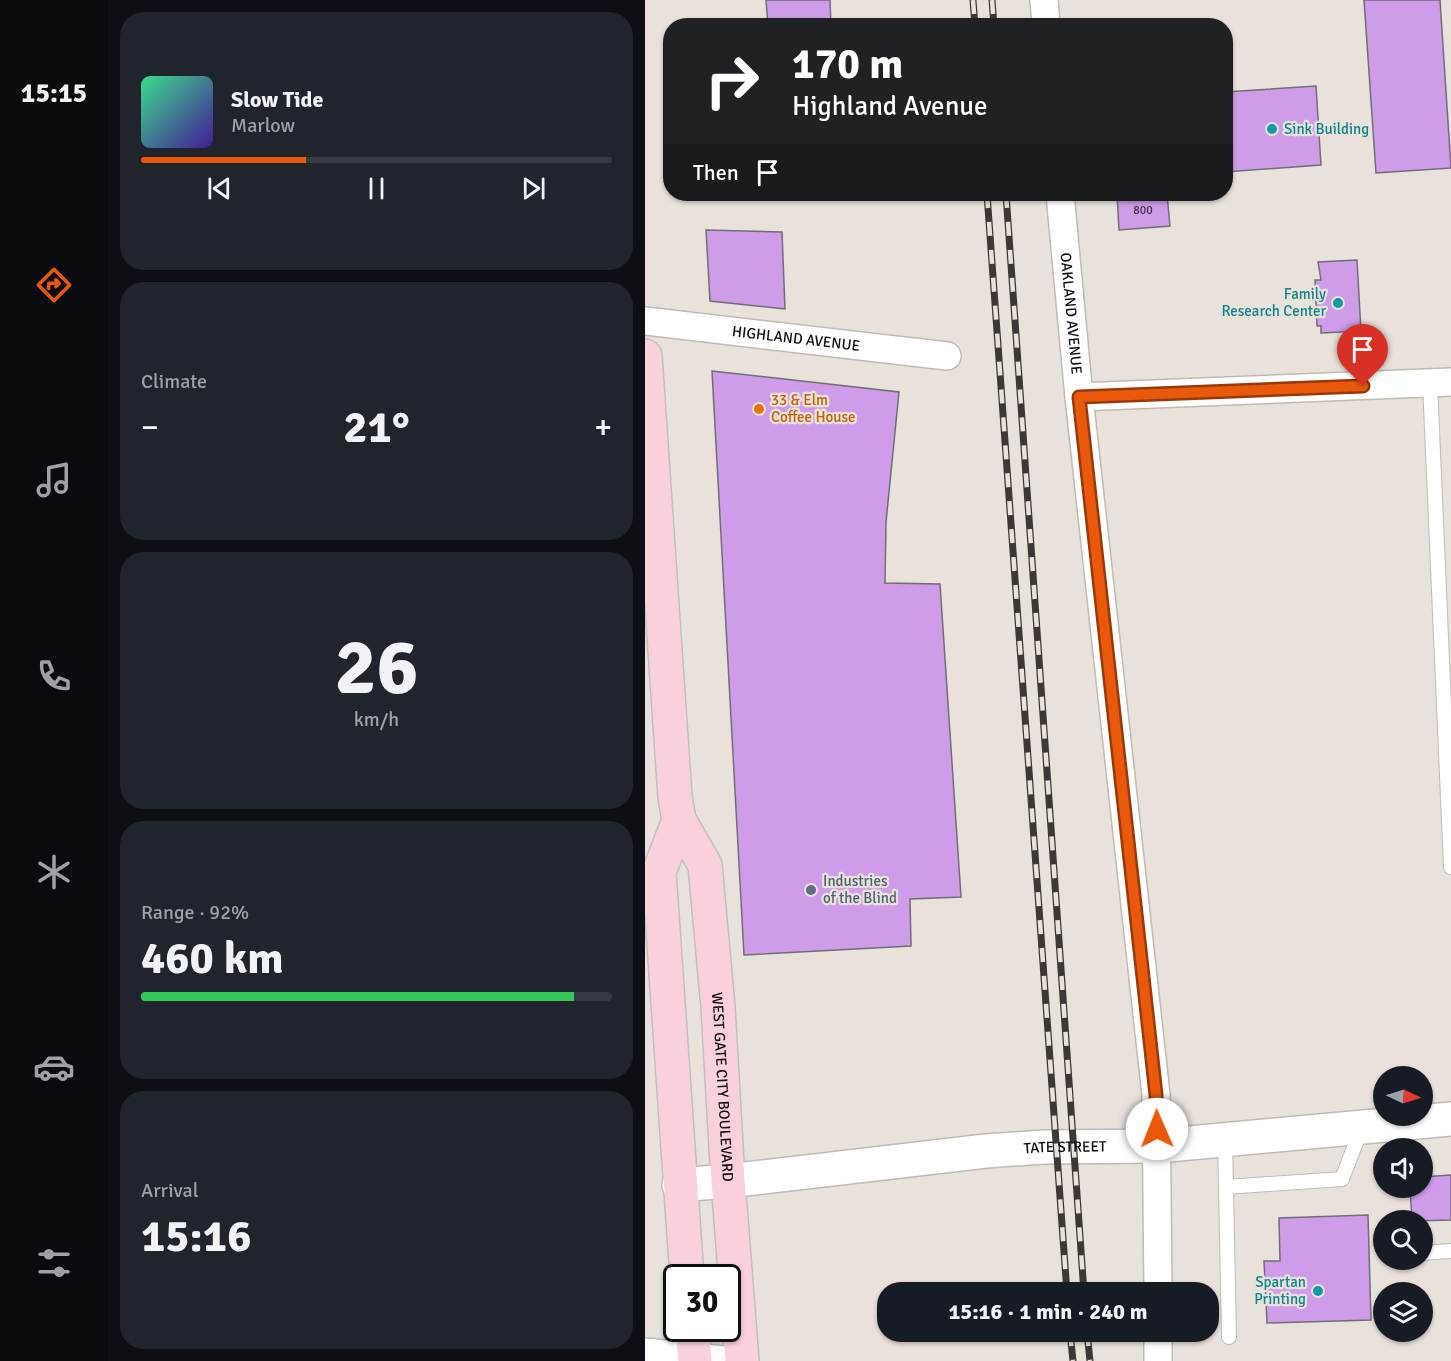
<!DOCTYPE html>
<html lang="en">
<head>
<meta charset="utf-8">
<style>
	body { margin:0; font-family:Signika,sans-serif; background:#20242c; color:#f1f3f6; height:100vh; display:flex; flex-direction:column; font-size:22px; white-space:nowrap }
	* { box-sizing:border-box; margin:0 }
	p { font-size:20px; color:#9ea1a6 }
	.icon { flex:none; width:33px; height:33px; fill:none; stroke:currentColor; stroke-width:2; stroke-linecap:round; stroke-linejoin:round }
	.map { position:relative; flex:1; overflow:hidden }
	.sheet { display:flex; flex-direction:column; gap:12px; padding:12px; background:#0d0f14; width:537px }
	.sheet>* { flex:none }
	.banner { position:absolute; left:18px; top:18px; width:570px; height:183px; border-radius:24px; box-shadow:0 2px 4px #0004; background:#202124; color:#fff; overflow:hidden }
	.needle { width:39px; rotate:94deg }
	.tools { position:absolute; left:728px; top:1066px; display:grid; gap:12px }
	.tools a { display:grid; place-items:center; width:60px; height:60px; border-radius:50%; background:#171b24; box-shadow:0 2px 4px #0004; font-size:30px }
	.speed { position:absolute; left:18px; top:1264px; display:flex; gap:12px; font-size:30px; font-weight:700; text-align:center }
	.speed>* { display:grid; place-content:center; width:78px; height:78px; border-radius:50%; background:#171b24; box-shadow:0 2px 4px #0004; line-height:1 }
	.speed .limit { border:3px solid #111; border-radius:9px; background:#fff; color:#111 }
	.pin { position:absolute; display:grid; place-items:center; width:51px; height:51px; color:#fff; margin:-62px -26px; border-radius:50% 50% 50% 0; rotate:-45deg; box-shadow:0 0 6px #0007 }
	.pin .icon { rotate:45deg }
	.me { position:absolute; width:66px; margin:-33px; rotate:359deg; stroke-linejoin:round; filter:drop-shadow(0 0 4px #0008) }
	.turn { display:flex; align-items:center; gap:21px; height:126px; padding:0 30px; font-size:27px }
	.turn .icon { width:78px; height:78px; stroke-width:2.5 }
	.turn b { display:block; font-size:42px; line-height:51px }
	.then { display:flex; align-items:center; height:57px; padding:0 30px; background:#0003; gap:12px; font-size:22px }
	.big { font-size:45px; font-weight:800; line-height:1.1 }
	.sheet .card { flex:1; display:flex; flex-direction:column; justify-content:center; gap:9px; min-width:0; padding:0 21px; border-radius:24px; background:#20242c }
	.sheet .dial { align-items:center; gap:0 }
	.dial b { font-size:78px; line-height:1 }
	.song { display:flex; align-items:center; gap:18px }
	.cover { width:72px; height:72px; border-radius:9px; background:linear-gradient(135deg,hsl(150 70% 55%),hsl(260 70% 35%)) }
	.played { height:6px; border-radius:3px; background:linear-gradient(90deg,#ea580c 35%,#363941 35%) }
	.keys { display:flex; justify-content:space-around; direction:ltr }
	.heat { display:flex; justify-content:space-between; align-items:center; font-size:33px; direction:ltr }
	.charge { height:9px; border-radius:4px; background:linear-gradient(90deg,#34c759 92%,#363941 0) }
	.trip { position:absolute; left:232px; top:1282px; width:342px; height:60px; border-radius:24px; background:#171b24; box-shadow:0 2px 4px #0004; font-weight:800; line-height:60px; text-align:center }
	main { display:flex; flex:1; min-height:0 }
	.menu { display:flex; flex-direction:column; width:108px; justify-content:space-around; align-items:center; background:#090b0e; color:#9ea1a6 }
	.menu .icon { width:42px; height:42px }
	.menu .selected { color:#ea580c }
	.menu b { font-size:27px; color:#f1f3f6 }
	.map>svg:first-child { display:block }
	.building { fill:#ce9ce9; stroke:#716d74; stroke-width:1.5 }
	.lines { fill:none; stroke-linecap:round; stroke-linejoin:round }
	.service-casing { stroke:#c0bab3; stroke-width:16 }
	.minor-casing { stroke:#c0bab3; stroke-width:30 }
	.tertiary-casing { stroke:#c0bab3; stroke-width:36 }
	.primary-casing { stroke:#c1c0c0; stroke-width:36 }
	.service { stroke:#fff; stroke-width:14 }
	.minor { stroke:#fff; stroke-width:27 }
	.tertiary { stroke:#fff; stroke-width:33 }
	.primary { stroke:#fad1db; stroke-width:33 }
	.rail-casing { stroke:#3b3835; stroke-width:7 }
	.rail { stroke:#e8e2db; stroke-width:4.5; stroke-dasharray:14; stroke-linecap:butt }
	.route-casing { stroke:#983908; stroke-width:15 }
	.route { stroke:#ea580c; stroke-width:10 }
	.culture-dot { fill:#0f9aa8; stroke:#e8e2db; stroke-width:2 }
	.food-dot { fill:#e8710a; stroke:#e8e2db; stroke-width:2 }
	.service-dot { fill:#5c6f8a; stroke:#e8e2db; stroke-width:2 }
	.labels { text-anchor:middle; dominant-baseline:central; stroke-width:4.5; stroke-linejoin:round; paint-order:stroke }
	.number-label { font-size:12px; fill:#3f3142 }
	.culture-label { font-size:15px; fill:#0d838f; stroke:#e8e2db; text-anchor:end }
	.street-label { font-size:15px; fill:#0f0d0b; stroke:#e8e2db }
	.food-label { font-size:15px; fill:#c56008; stroke:#e8e2db; text-anchor:start }
	.service-label { font-size:15px; fill:#4e5e75; stroke:#e8e2db; text-anchor:start }
</style>
</head>
<body>
<main>
<nav class="menu">
<b>15:15</b>
<svg class="icon selected" aria-label="directions" viewBox="0 0 24 24"><path d="M12 3l9 9-9 9-9-9zM9 14v-3h6M13 9l2 2-2 2"/></svg>
<svg class="icon" aria-label="music" viewBox="0 0 24 24"><path d="M9 18V5l10-2v13"/><circle cx="6" cy="18" r="3"/><circle cx="16" cy="16" r="3"/></svg>
<svg class="icon" aria-label="phone" viewBox="0 0 24 24"><path d="M5 4h4l2 5-3 2q2 4 5 5l2-3 5 2v4C11 20 4 13 5 4z"/></svg>
<svg class="icon" aria-label="climate" viewBox="0 0 24 24"><path d="M12 3v18M4 7l16 10M4 17L20 7"/></svg>
<svg class="icon" aria-label="car" viewBox="0 0 24 24"><path d="M5 17H2v-5l4-1 3-4h7l3 4 3 1v5h-3M9 17h6M6 11h13"/><circle cx="7" cy="17" r="2"/><circle cx="17" cy="17" r="2"/></svg>
<svg class="icon" aria-label="filters" viewBox="0 0 24 24"><path d="M4 7h16M4 17h16"/><circle cx="9" cy="7" r="2"/><circle cx="15" cy="17" r="2"/></svg>
</nav>
<section class="sheet">
<div class="card">
<div class="song"><i class="cover"></i><div><b>Slow Tide</b><p>Marlow</p></div></div>
<div class="played"></div>
<div class="keys"><svg class="icon" aria-label="previous" viewBox="0 0 24 24"><path d="M18 5L8 12l10 7zM5 5v14"/></svg><svg class="icon" aria-label="pause" viewBox="0 0 24 24"><path d="M8 5v14M16 5v14"/></svg><svg class="icon" aria-label="next" viewBox="0 0 24 24"><path d="M6 5l10 7-10 7zM19 5v14"/></svg></div>
</div>
<div class="card"><p>Climate</p>
<div class="heat"><a>−</a><b class="big">21°</b><a>+</a></div>
</div>
<div class="card dial"><b>26</b><p>km/h</p></div>
<div class="card"><p>Range · 92%</p><b class="big">460 km</b><div class="charge"></div></div>
<div class="card"><p>Arrival</p><b class="big">15:16</b></div>
</section>
<div class="map">
<svg width="806" height="1361" viewBox="0 0 806 1361">
	<rect width="100%" height="100%" fill="#e8e2db"/>
	<path class="building" d="M121 0H185L186 26H123Z
		M719 0H795L806 168 731 173Z
		M671 86 676 165 580 172V92Z
		M472 194H522L525 226 474 230Z
		M61 230 137 232 140 309 65 301Z
		M712 260 716 331 676 333V326H672L670 280H676L673 262Z
		M67 371 254 392 241 522 240 583 295 584 316 897 265 899 266 946 99 955Z
		M806 1175V1220L767 1221 765 1188H777V1177Z
		M723 1215 726 1320 622 1323 619 1261H635L634 1218Z"/>
	<g class="lines">
		<defs>
			<path id="service" d="M785 383 806 867
				M580 1140 584 1337
				M581 1187 697 1179 717 1127
				M777 1253 806 1251"/>
			<g id="minor">
				<path d="M399 0 401 26"/>
				<path id="s1" d="M415 194 434 397 511 1095 513 1293"/>
				<path id="s2" d="M0 321 302 356"/>
				<path d="M434 397 806 382"/>
				<path d="M513 1332V1361"/>
				<path d="M0 1352 88 1361"/>
			</g>
			<g id="tertiary">
				<path id="s3" d="M34 1185 83 1181 341 1151 400 1147 512 1146 806 1119"/>
			</g>
			<g id="primary">
				<path id="s4" d="M0 356 30 797 34 820 60 865 73 1007 83 1181 97 1361"/>
				<path d="M34 820 14 872 42 1278"/>
				<path d="M47 1329 50 1361"/>
			</g>
		</defs>
		<use href="#service" class="service-casing"/>
		<use href="#minor" class="minor-casing"/>
		<use href="#tertiary" class="tertiary-casing"/>
		<use href="#primary" class="primary-casing"/>
		<use href="#service" class="service"/>
		<use href="#minor" class="minor"/>
		<use href="#tertiary" class="tertiary"/>
		<use href="#primary" class="primary"/>
		<defs>
			<path id="rail" d="M328 0 330 26
				M347 0 349 26
				M342 194 422 1293
				M361 194 439 1293
				M425 1332 428 1361
				M442 1332 445 1361"/>
		</defs>
		<use href="#rail" class="rail-casing"/>
		<use href="#rail" class="rail"/>
	</g>
	<g class="lines">
		<defs>
			<path id="route" d="M512 1129 511 1095 434 397 718 386"/>
		</defs>
		<use href="#route" class="route-casing"/>
		<use href="#route" class="route"/>
	</g>
	<g class="culture-dot">
		<circle cx="627" cy="129" r="6"/>
		<circle cx="693" cy="303" r="6"/>
		<circle cx="673" cy="1291" r="6"/>
	</g>
	<circle class="food-dot" cx="114" cy="409" r="6"/>
	<circle class="service-dot" cx="166" cy="890" r="6"/>
	<g class="labels">
		<g class="number-label">
			<text x="498" y="210">800</text>
		</g>
		<g class="culture-label">
			<text x="639" y="129" text-anchor="start">Sink Building</text>
			<text x="681" y="294">Family<tspan x="681" dy="17">Research Center</tspan></text>
			<text x="661" y="1282">Spartan<tspan x="661" dy="17">Printing</tspan></text>
		</g>
		<g class="street-label">
			<text stroke="none"><textPath href="#s1" startOffset="120">OAKLAND AVENUE</textPath></text>
			<text stroke="none"><textPath href="#s2" startOffset="152">HIGHLAND AVENUE</textPath></text>
			<text stroke="none"><textPath href="#s4" startOffset="740">WEST GATE CITY BOULEVARD</textPath></text>
			<text stroke="none"><textPath href="#s3" startOffset="388">TATE STREET</textPath></text>
		</g>
		<g class="food-label">
			<text x="126" y="400">33 &amp; Elm<tspan x="126" dy="17">Coffee House</tspan></text>
		</g>
		<g class="service-label">
			<text x="178" y="881">Industries<tspan x="178" dy="17">of the Blind</tspan></text>
		</g>
	</g>
</svg>
<div class="tools">
<a><svg class="needle" viewBox="-14 -14 28 28"><path d="M0-13l5 13h-10z" fill="#e53935"/><path d="M0 13l5-13h-10z" fill="#9ea1a6"/></svg></a>
<a><svg class="icon" aria-label="sound" viewBox="0 0 24 24"><path d="M4 9h4l5-4v14l-5-4H4zM17 9q2 3 0 6"/></svg></a>
<a><svg class="icon" aria-label="search" viewBox="0 0 24 24"><circle cx="10" cy="10" r="6"/><path d="M15 15l6 6"/></svg></a>
<a><svg class="icon" aria-label="layers" viewBox="0 0 24 24"><path d="M12 4l9 5-9 5-9-5zM3 14l9 5 9-5"/></svg></a>
</div>
<div class="speed"><div class="limit">30</div></div>
<div class="pin" style="left:718px;top:386px;background:#d93025"><svg class="icon" aria-label="arrive" viewBox="0 0 24 24"><path d="M6 21V4h12l-3 4 3 4H6"/></svg></div>
<svg class="me" style="left:512px;top:1129px" viewBox="-20 -20 40 40"><circle r="19" fill="#fff"/><path d="M0-13L10 11 0 6-10 11z" fill="#ea580c"/></svg>
<div class="trip">15:16 · 1 min · 240 m</div>
<div class="banner">
<div class="turn"><svg class="icon" aria-label="right" viewBox="0 0 24 24"><path d="M7 20v-9h11M14 6l5 5-5 5"/></svg><div><b>170 m</b>Highland Avenue</div></div>
<div class="then">Then<svg class="icon" aria-label="arrive" viewBox="0 0 24 24"><path d="M6 21V4h12l-3 4 3 4H6"/></svg></div>
</div>
</div>
</main>
</body>
</html>
